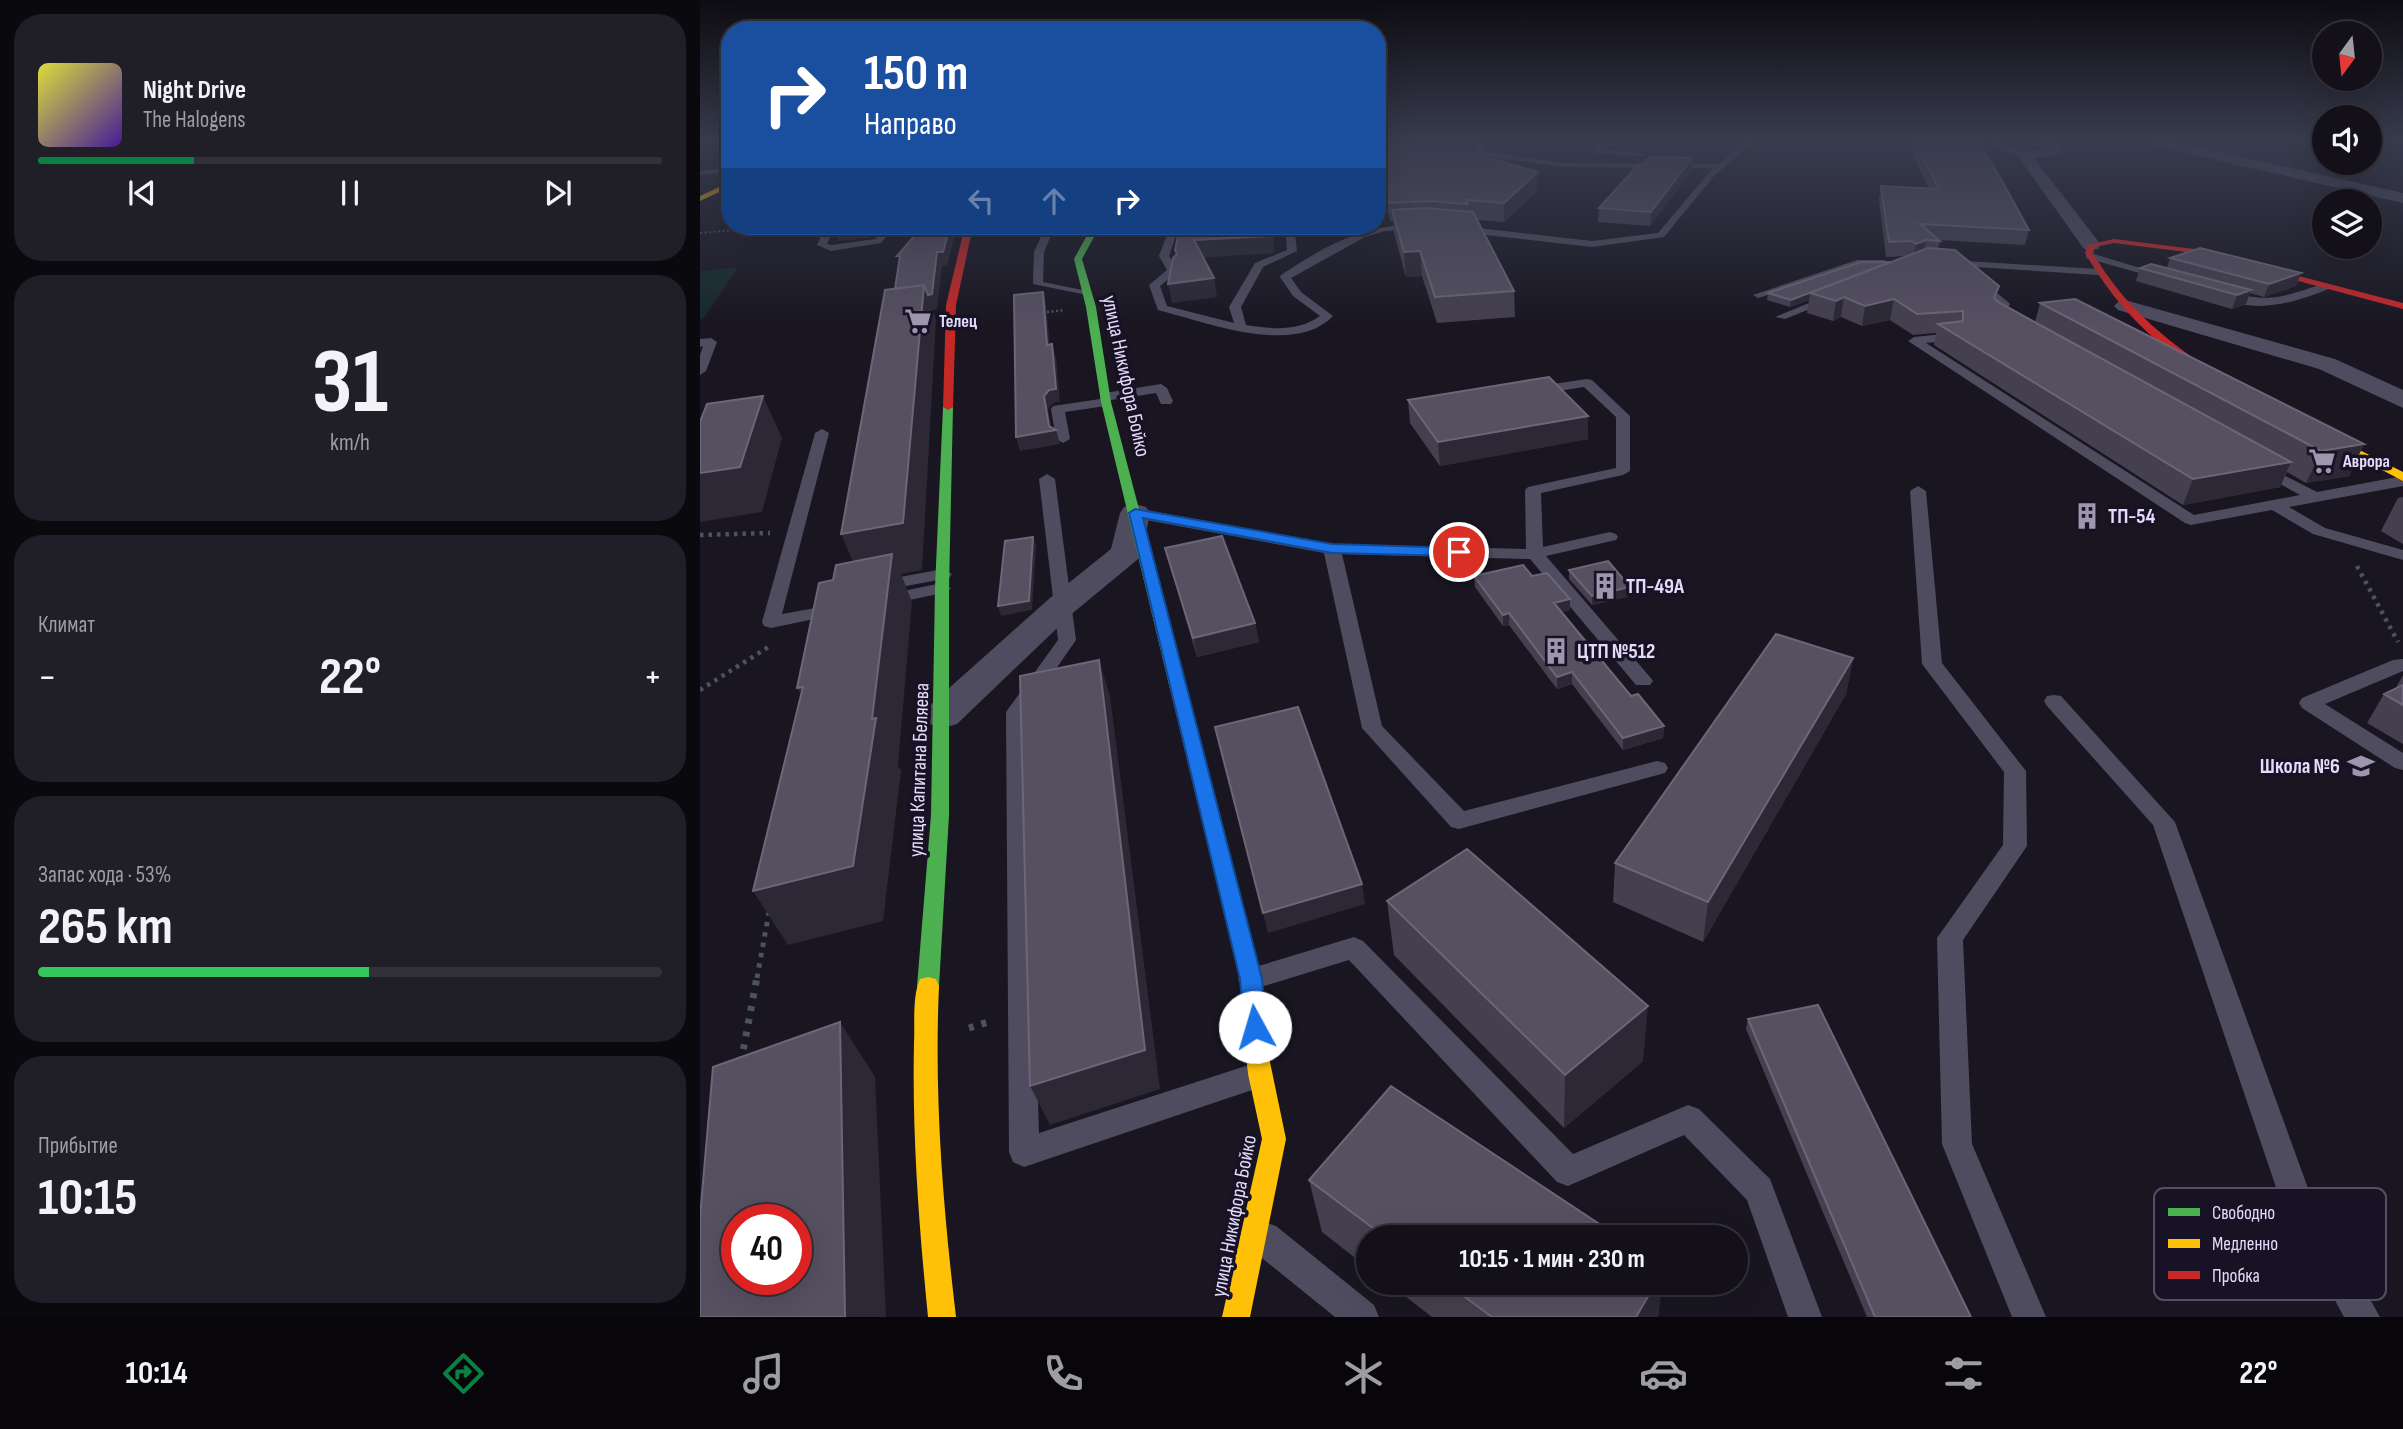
<!DOCTYPE html>
<html lang="ru">
<head>
<meta charset="utf-8">
<style>
	body { margin:0; font-family:"Sofia Sans Condensed",sans-serif; background:#201e26; color:#f1f3f6; height:100vh; display:flex; flex-direction:column; font-size:26px; white-space:nowrap }
	* { box-sizing:border-box; margin:0 }
	p { font-size:23px; color:#9d9da2 }
	.icon { flex:none; width:38px; height:38px; fill:none; stroke:currentColor; stroke-width:2; stroke-linecap:round; stroke-linejoin:round }
	.map { position:relative; flex:1; overflow:hidden }
	.sheet { display:flex; flex-direction:column; gap:14px; padding:14px; background:#0a090e; width:700px }
	.sheet>* { flex:none }
	.hud { position:absolute; left:21px; top:21px; width:665px; height:214px; border-radius:28px; box-shadow:0 7px 28px #0002,0 0 0 2px #323038; background:#1a4fa0; color:#fff; overflow:hidden }
	.needle { width:46px; rotate:195deg }
	.fabs { position:absolute; left:1612px; top:21px; display:grid; gap:14px }
	.fabs a { display:grid; place-items:center; width:70px; height:70px; border-radius:50%; background:#131019; box-shadow:0 7px 28px #0002,0 0 0 2px #323038; font-size:35px }
	.speed { position:absolute; left:21px; top:1204px; display:flex; gap:14px; font-size:35px; font-weight:700; text-align:center }
	.speed>* { display:grid; place-content:center; width:91px; height:91px; border-radius:50%; background:#131019; box-shadow:0 7px 28px #0002,0 0 0 2px #323038; line-height:1 }
	.speed .limit { border:10px solid #d22; background:#fff; color:#111 }
	.pin { position:absolute; display:grid; place-items:center; width:60px; height:60px; color:#fff; margin:-30px; border:4px solid #fff; border-radius:50%; box-shadow:0 2px 7px #0007 }
	.me { position:absolute; width:77px; margin:-38px; rotate:354deg; stroke-linejoin:round; filter:drop-shadow(0 0 5px #0008) }
	.turn { display:flex; align-items:center; gap:24px; height:147px; padding:0 28px; font-size:32px }
	.turn .icon { width:91px; height:91px; stroke-width:2.5 }
	.turn b { display:block; font-size:49px; line-height:60px }
	.lanes { display:flex; align-items:center; height:66px; padding:0 28px; background:#0003; justify-content:center; gap:35px; direction:ltr }
	.lanes .off { opacity:.35 }
	.big { font-size:52px; font-weight:700; line-height:1.1 }
	.sheet .widget { flex:1; display:flex; flex-direction:column; justify-content:center; gap:10px; min-width:0; padding:0 24px; border-radius:28px; background:#201e26 }
	.sheet .dial { align-items:center; gap:0 }
	.dial b { font-size:91px; line-height:1 }
	.song { display:flex; align-items:center; gap:21px }
	.cover { width:84px; height:84px; border-radius:10px; background:linear-gradient(135deg,hsl(60 70% 55%),hsl(260 70% 35%)) }
	.played { height:7px; border-radius:4px; background:linear-gradient(90deg,#0b8043 25%,#323038 25%) }
	.keys { display:flex; justify-content:space-around; direction:ltr }
	.heat { display:flex; justify-content:space-between; align-items:center; font-size:38px; direction:ltr }
	.charge { height:10px; border-radius:5px; background:linear-gradient(90deg,#34c759 53%,#323038 0) }
	.trip { position:absolute; left:656px; top:1225px; width:392px; height:70px; border-radius:35px; background:#131019; box-shadow:0 7px 28px #0002,0 0 0 2px #323038; font-weight:700; line-height:70px; text-align:center }
	.menu { display:flex; height:112px; justify-content:space-around; align-items:center; background:#08060a; color:#9d9da2 }
	.menu .icon { width:49px; height:49px }
	.menu .on { color:#0b8043 }
	.menu b { font-size:32px; color:#f1f3f6 }
	main { display:flex; flex:1; min-height:0 }
	.map>svg:first-child { display:block }
	.green { fill:#16292c }
	.lines { fill:none; stroke-linecap:round; stroke-linejoin:round }
	.path-far4 { stroke:#4b5360; stroke-width:2; stroke-dasharray:2 2.5; stroke-linecap:butt }
	.path-far3 { stroke:#4b5360; stroke-width:2.5; stroke-dasharray:2 2.5; stroke-linecap:butt }
	.path-far2 { stroke:#4b5360; stroke-width:4.5; stroke-dasharray:3.5 5; stroke-linecap:butt }
	.path-far1 { stroke:#4b5360; stroke-width:5; stroke-dasharray:4.5 6; stroke-linecap:butt }
	.path { stroke:#4b5360; stroke-width:7; stroke-dasharray:5 8; stroke-linecap:butt }
	.lane { fill:#4f4c60; fill-rule:evenodd }
	.street { fill:#4f4c60; fill-rule:evenodd }
	.fast { fill:#4caf50; fill-rule:evenodd }
	.slow { fill:#ffc107; fill-rule:evenodd }
	.jam { fill:#c62828; fill-rule:evenodd }
	.wall { fill:#45404f }
	.shaded-wall { fill:#2c2835 }
	.building { fill:#565061; stroke:#6c6679; stroke-width:2; fill-rule:evenodd }
	.route { fill:#1a73e8; stroke:#114b97; stroke-width:2 }
	.labels { text-anchor:middle; dominant-baseline:central; stroke-width:7; stroke-linejoin:round; paint-order:stroke }
	.far-poi-label { font-size:18px; font-weight:bold; fill:#e2dbfa; stroke:#181225; text-anchor:start }
	.street-label { font-size:21px; fill:#e2dbfa; stroke:#181225 }
	.poi-label { font-size:21px; font-weight:bold; fill:#e2dbfa; stroke:#181225; text-anchor:start }
	.key { fill:#181225; stroke:#554e65; stroke-width:2 }
	.key-label { font-size:19px; fill:#e2dbfa }
</style>
</head>
<body>
<main>
<section class="sheet">
<div class="widget">
<div class="song"><i class="cover"></i><div><b>Night Drive</b><p>The Halogens</p></div></div>
<div class="played"></div>
<div class="keys"><svg class="icon" aria-label="previous" viewBox="0 0 24 24"><path d="M18 5L8 12l10 7zM5 5v14"/></svg><svg class="icon" aria-label="pause" viewBox="0 0 24 24"><path d="M8 5v14M16 5v14"/></svg><svg class="icon" aria-label="next" viewBox="0 0 24 24"><path d="M6 5l10 7-10 7zM19 5v14"/></svg></div>
</div>
<div class="widget dial"><b>31</b><p>km/h</p></div>
<div class="widget"><p>Климат</p>
<div class="heat"><a>−</a><b class="big">22°</b><a>+</a></div>
</div>
<div class="widget"><p>Запас хода · 53%</p><b class="big">265 km</b><div class="charge"></div></div>
<div class="widget"><p>Прибытие</p><b class="big">10:15</b></div>
</section>
<div class="map">
<svg width="1703" height="1317" viewBox="0 0 1703 1317">
	<rect width="100%" height="100%" fill="#191621"/>
	<path class="green" d="M38 267 3 319 0 320V271Z"/>
	<g class="lines">
		<path class="path-far4" d="M294 230 327 227
			M0 233 78 226"/>
		<path class="path-far3" d="M347 312 364 310"/>
		<path class="path-far2" d="M0 535 70 533
			M1657 566 1698 642
			M0 690 70 646"/>
		<path class="path-far1" d="M57 978 69 912"/>
		<path class="path" d="M269 1028 291 1021
			M41 1062 57 977"/>
		<path class="lane" d="M0 142H17L0 145Z
			M775 142H783L784 151 864 163 1019 164 1045 142H1053L1014 176 964 237 892 247 760 232 755 229 760 226 892 241 958 233 1013 168 864 167 777 155Z
			M898 142H905L900 149 946 154 942 156 892 153Z
			M1285 142H1296L1328 155 1321 157Z
			M20 169V173L0 175V171Z
			M719 223 724 226 722 228 685 231 665 237 591 278 601 292 633 316C594 357 505 322 458 310L449 285 467 270 459 256 470 226H479L469 256 478 271 460 286 467 306 534 323 529 307 555 263 587 250 585 226H594L597 251 563 267 541 307 546 325C572 329 597 332 620 316L593 296 580 277 581 275C629 243 661 227 719 223Z
			M125 226H135L127 244 132 245 175 239 185 226H195L181 243 131 251 117 245Z
			M346 226H355L344 252 343 282 392 292V296L333 284 334 252Z
			M1386 254H1394L1470 277 1461 279 1386 258Z
			M1157 260H1184L1189 263 1184 266H1158L1058 298 1053 295Z
			M1249 260 1398 269 1403 272 1398 275 1245 265 1244 263Z
			M1272 279H1280L1308 302 1310 304 1304 317 1312 322V326C1305 328 1297 324 1292 318L1298 305 1272 283Z
			M1627 283 1632 286 1631 288C1597 302 1551 317 1519 294L1524 291C1577 304 1578 297 1627 283Z
			M1131 294 1135 295V299L1085 319 1075 317Z
			M1252 333 1258 337 1256 340 1226 343 1494 515 1600 495 1555 470 1553 467 1555 464 1560 463 1617 492 1703 476V486L1589 507 1625 528 1703 550V560L1613 534 1572 510 1491 525 1485 523 1208 341 1214 337Z
			M0 339 11 338 17 342 6 371 0 375V355L3 346 0 347Z
			M887 379 892 380 930 416V471L923 475 841 493 843 547 910 532 916 534 918 537 916 540 846 556 950 677 953 681 950 685H936L830 559 642 554 682 726 764 811 957 761 965 763 968 768 965 773 759 829 751 827 662 728 624 553 435 518 427 513 435 508 632 544 826 549 825 490 828 487 916 468V417L884 387 833 395 826 391 833 387Z
			M461 384 467 388 473 401 471 404H461L456 393 411 400V405L406 406 365 412 370 439 363 443 356 439 351 409 353 406 400 399V394L405 393Z
			M122 429 129 433 82 614 138 604 147 609 138 614 71 628 64 626 62 622 115 433Z
			M347 474 355 479 376 640 326 712 339 1133 555 1063 565 1067 569 1076 565 1085 555 1089 324 1167 313 1162 309 1152 306 712 358 640 339 479Z
			M1218 486 1226 491 1242 663 1326 771 1327 846 1263 940 1272 1144 1346 1317H1312L1242 1144 1237 938 1303 845 1304 772 1222 664 1210 491Z
			M243 569 252 574 249 578 179 591 170 586 179 581Z
			M242 583 251 588 248 592 185 605 176 600 179 596Z
			M1703 659V671L1625 704 1703 753V770L1695 768 1602 708 1599 703 1602 698 1693 660Z
			M1354 695 1361 696 1475 822 1609 1191 1680 1317H1644L1580 1199 1453 825 1347 706 1344 701 1347 696Z
			M654 937 663 941 873 1154 988 1105 999 1109 1070 1179 1122 1317H1088L1047 1200 984 1135 868 1186 857 1182 649 960 551 990 542 987 538 979 542 971Z
			M564 1222 576 1226 674 1305 679 1317H635L552 1250 548 1238 552 1226Z"/>
		<path class="street" d="M1342 142H1356L1363 152 1356 156 1334 158 1398 241 1400 245 1398 249H1384L1317 155 1324 151 1346 149Z
			M1448 142H1475L1703 193V203L1455 146Z
			M1425 300 1635 359 1703 390V408L1619 369 1418 310 1414 306 1418 302Z
			M435 504 446 507 450 513 442 553 437 560 374 612 257 724 243 728 229 724 223 715 229 706 350 598 411 549 420 513 424 507Z"/>
		<path class="fast" d="M392 226H400L382 259 396 307 411 402 486 689 478 694 470 689 401 402 386 307 374 259Z
			M248 404 253 407 249 588V815L239 986 236 993 228 995 220 993 217 986 231 815 235 588 243 407Z"/>
		<path class="slow" d="M30 182V187L0 201V196Z
			M1614 427 1703 472V481L1610 432 1608 430Z
			M228 977 236 979 239 986C234 1097 243 1207 256 1317H228C219 1226 212 1135 214 1043 215 1024 212 997 220 979Z
			M557 1035 565 1038 586 1139 550 1317H522L562 1139 548 1074 545 1045 549 1038Z"/>
		<path class="jam" d="M265 226H273L256 305 253 407 248 410 243 407 246 305Z
			M1414 239 1494 249 1703 303V309L1494 253 1414 243 1395 247 1393 253C1422 303 1462 338 1510 369V373L1506 374C1495 370 1484 361 1474 354 1437 327 1408 293 1385 253L1387 245Z
			M478 684 486 689 562 979 569 1045 565 1052 557 1055 549 1052 545 1045 540 979 470 689Z"/>
	</g>
	<path class="wall" d="M684 142H771V153L838 190 804 222 778 220 814 291 815 317 737 323 722 276 706 277 694 233 693 222H691L688 213 677 212V154L683 152Z
		M1207 142H1290L1289 146 1280 147 1329 230 1325 245 1239 240 1240 241 1238 249 1298 302 1335 322 1340 303 1664 444 1649 476 1606 483 1587 472 1580 487 1483 505 1234 345 1236 333 1213 335 1190 320 1162 326 1141 317 1133 321 1107 313 1109 300 1090 307 1067 300 1068 293 1189 263 1206 256 1186 257 1179 200 1181 186 1229 189Z
		M992 158 991 171 950 226 898 222 899 208 943 165Z
		M1470 258 1601 273 1596 286 1564 297 1550 293 1546 304 1532 309 1436 281 1440 268H1467Z
		M708 400 888 416V439L740 466 710 423Z
		M1703 497V544L1681 531 1698 498Z
		M465 548 555 623 559 642 497 657Z
		M869 570 930 587V596L892 605 869 579Z
		M774 576H832L870 610 862 612 931 696 964 726 963 738 923 750 872 684 857 689 809 625 803 626 775 587Z
		M1153 658 1146 694 1003 942 913 902 915 863Z
		M1703 675V744L1667 723 1684 694 1695 689Z
		M687 901 943 1061 864 1128 694 955Z
		M1048 1019 1271 1317H1167L1046 1029Z
		M609 1180 919 1237H668V1268L622 1232Z
		M688 1283H962L958 1317H732Z"/>
	<path class="shaded-wall" d="M768 142H771V158L757 149Z
		M1271 142H1290L1289 146 1269 148Z
		M1310 142H1323L1322 144 1310 145Z
		M992 158 991 171 950 226 951 212Z
		M838 172V190L804 222V203Z
		M133 226H184L174 237 139 241Z
		M250 226H257L247 266H242L237 309 233 310 236 320 222 570 201 574 212 602 198 765 201 771 183 921 88 945 53 891 172 719 162 582 141 534 224 285Z
		M573 226 574 253 497 258 494 240Z
		M1226 240 1223 255 1213 259 1216 244Z
		M720 251 722 276 706 277 704 252Z
		M1601 273 1596 286 1564 297 1569 284Z
		M514 278 517 297 472 303 468 284Z
		M1551 290 1546 304 1532 309 1537 295Z
		M343 292 346 303 351 358 347 345Z
		M1110 293 1109 300 1090 307 1091 300Z
		M1144 297 1141 317 1133 321 1136 301Z
		M1194 299 1190 320 1162 326 1165 306Z
		M352 344 356 357 360 402 353 403 348 409 352 431 356 430 360 444 320 451 316 437 349 426 344 396 349 390Z
		M63 396 82 438 62 512 0 522V473Z
		M888 416V439L740 466 738 442Z
		M1664 444 1649 476 1606 483 1621 451Z
		M1591 462 1580 487 1483 505 1493 479Z
		M333 537 336 545 332 610 301 616 298 606Z
		M930 587V596L892 605V596Z
		M870 599V610L854 614V603Z
		M809 613V625L803 626V615Z
		M555 623 559 642 497 657 493 638Z
		M1153 658 1146 694 1003 942 1008 902Z
		M399 660 410 696 460 1089 350 1125 330 1086Z
		M872 672V684L857 689V677Z
		M103 687 125 740 97 688Z
		M964 726 963 738 923 750V738Z
		M662 884 665 904 568 933 563 913Z
		M948 1006 943 1061 864 1128 865 1075Z
		M140 1022 175 1077 186 1317H145Z
		M956 1283H962L958 1317H936Z"/>
	<path class="building" d="M684 142H768L757 149 838 172 804 203 766 200 768 204 730 201 689 203 686 194 677 193V154L683 152Z
		M1215 142H1276L1292 163 1329 230 1220 224 1240 241 1226 240 1216 244 1211 241 1189 242 1181 186 1239 189Z
		M950 157 992 158 951 212 899 208 938 165H943Z
		M725 208 773 212 814 291 735 297 720 251 704 252 692 210Z
		M223 226H250L243 252H237L232 294 228 295 224 285 195 289 200 256H197Z
		M480 226H571V236L494 240 514 278 468 284 473 258 477 254 475 250Z
		M1228 248 1255 250 1299 286 1294 298 1298 302 1591 462 1493 479 1238 324 1263 321V311L1217 314 1194 299 1165 306 1144 297 1136 301 1110 293Z
		M1500 248 1601 273 1569 284 1470 258Z
		M1161 262H1190L1091 300 1068 293Z
		M1451 264 1551 290 1537 295 1440 268Z
		M224 285 203 523 141 534 185 290Z
		M343 292 347 345 352 344 356 389 349 390 344 396 349 426 356 430 316 437 314 295Z
		M1375 299 1664 444 1621 451 1340 303Z
		M849 377 888 416 738 442 708 400Z
		M63 396 40 467 0 473V422L7 404Z
		M522 536 555 623 493 638 465 548Z
		M333 537 329 601 298 606 305 541Z
		M192 554 172 719 176 718 153 866 53 891 103 687 97 688 119 583 133 580 136 565Z
		M908 561 930 587 892 596 869 570Z
		M823 565 832 576 847 573 870 599 854 603 931 696 938 694 964 726 923 738 872 672 857 677 809 613 803 615 774 576Z
		M1076 634 1153 658 1008 902 915 863Z
		M399 660 445 1050 330 1086 320 676Z
		M1703 685V705L1684 694Z
		M598 707 662 884 563 913 515 727Z
		M767 849 948 1006 865 1075 687 901Z
		M1118 1005 1271 1317H1175L1048 1019Z
		M140 1022 145 1317H0V1217L13 1067ZM37 1220H96V1279H37Z
		M691 1086 919 1237H685L609 1180Z
		M746 1283H956L936 1317H792Z"/>
	<linearGradient id="sky" x2="0" y2="1"><stop stop-color="#0e0c12"/><stop offset="0.43" stop-color="#383c4e"/><stop offset="1" stop-color="#383c4e" stop-opacity="0"/></linearGradient>
	<rect width="1703" height="327" fill="url(#sky)"/>
	<path class="route" d="M435 509 632 544 759 548 766 552 759 556 632 553 443 518 562 979 567 1027 563 1034 555 1037 547 1034 544 1027 540 979 429 513Z"/>
	<defs>
		<symbol id="supermarket-bare" viewBox="-9 -9 18 18"><path d="M-6-5.5h2.5l.6 2H6L4.5 2H-2.5L-4.4-4H-6ZM-1.5 3.2a1.3 1.3 0 1 0 .1 0ZM3 3.2a1.3 1.3 0 1 0 .1 0Z" fill="#9c96ae" stroke="#181225" stroke-width="2.5" paint-order="stroke"/></symbol>
		<symbol id="building-bare" viewBox="-9 -9 18 18"><path d="M-4-6H4V6H1V3H-1V6H-4ZM-2.5-4.3h1.7v1.8h-1.7ZM.8-4.3h1.7v1.8H.8ZM-2.5-1h1.7V.8h-1.7ZM.8-1h1.7V.8H.8Z" fill="#9c96ae" stroke="#181225" stroke-width="2.5" paint-order="stroke"/></symbol>
		<symbol id="school-bare" viewBox="-9 -9 18 18"><path d="M0-5L7-2L0 1L-7-2ZM-4 1L0 2.5L4 1V4Q0 6-4 4Z" fill="#9c96ae" stroke="#181225" stroke-width="2.5" paint-order="stroke"/></symbol>
	</defs>
	<g fill-rule="evenodd">
		<use href="#supermarket-bare" x="199" y="302" width="38" height="38"/>
		<use href="#supermarket-bare" x="1603" y="442" width="38" height="38"/>
		<use href="#building-bare" x="1368" y="497" width="38" height="38"/>
		<use href="#building-bare" x="886" y="567" width="38" height="38"/>
		<use href="#building-bare" x="837" y="632" width="38" height="38"/>
		<use href="#school-bare" x="1642" y="747" width="38" height="38"/>
	</g>
	<g class="labels">
		<g class="far-poi-label">
			<text x="239" y="321">Телец</text>
			<text x="1643" y="461">Аврора</text>
		</g>
		<g class="street-label">
			<text transform="translate(426 376) rotate(78)">улица Никифора Бойко</text>
			<text transform="translate(219 770) rotate(-88)">улица Капитана Беляева</text>
			<text transform="translate(534 1216) rotate(-79)">улица Никифора Бойко</text>
		</g>
		<g class="poi-label">
			<text x="1408" y="516">ТП-54</text>
			<text x="926" y="586">ТП-49А</text>
			<text x="877" y="651">ЦТП №512</text>
			<text x="1640" y="766" text-anchor="end">Школа №6</text>
		</g>
	</g>
	<rect x="1454" y="1188" width="232" height="112" rx="10" class="key"/>
	<rect x="1468" y="1208" width="32" height="8" fill="#4caf50"/>
	<rect x="1468" y="1239" width="32" height="9" fill="#ffc107"/>
	<rect x="1468" y="1271" width="32" height="8" fill="#c62828"/>
	<g class="key-label">
		<text x="1512" y="1219">Свободно</text>
		<text x="1512" y="1250">Медленно</text>
		<text x="1512" y="1282">Пробка</text>
	</g>
</svg>
<div class="fabs">
<a><svg class="needle" viewBox="-14 -14 28 28"><path d="M0-13l5 13h-10z" fill="#e53935"/><path d="M0 13l5-13h-10z" fill="#9d9da2"/></svg></a>
<a><svg class="icon" aria-label="sound" viewBox="0 0 24 24"><path d="M4 9h4l5-4v14l-5-4H4zM17 9q2 3 0 6"/></svg></a>
<a><svg class="icon" aria-label="layers" viewBox="0 0 24 24"><path d="M12 4l9 5-9 5-9-5zM3 14l9 5 9-5"/></svg></a>
</div>
<div class="speed"><div class="limit">40</div></div>
<div class="pin" style="left:759px;top:552px;background:#d93025"><svg class="icon" aria-label="arrive" viewBox="0 0 24 24"><path d="M6 21V4h12l-3 4 3 4H6"/></svg></div>
<svg class="me" style="left:555px;top:1027px" viewBox="-20 -20 40 40"><circle r="19" fill="#fff"/><path d="M0-13L10 11 0 6-10 11z" fill="#1a73e8"/></svg>
<div class="trip">10:15 · 1 мин · 230 m</div>
<div class="hud">
<div class="turn"><svg class="icon" aria-label="right" viewBox="0 0 24 24"><path d="M7 20v-9h11M14 6l5 5-5 5"/></svg><div><b>150 m</b>Направо</div></div>
<div class="lanes"><svg class="icon off" aria-label="left" viewBox="0 0 24 24"><path d="M17 20v-9H6M10 6l-5 5 5 5"/></svg><svg class="icon off" aria-label="ahead" viewBox="0 0 24 24"><path d="M12 20V5M6 11l6-6 6 6"/></svg><svg class="icon" aria-label="right" viewBox="0 0 24 24"><path d="M7 20v-9h11M14 6l5 5-5 5"/></svg></div>
</div>
</div>
</main>
<nav class="menu">
<b>10:14</b>
<svg class="icon on" aria-label="directions" viewBox="0 0 24 24"><path d="M12 3l9 9-9 9-9-9zM9 14v-3h6M13 9l2 2-2 2"/></svg>
<svg class="icon" aria-label="music" viewBox="0 0 24 24"><path d="M9 18V5l10-2v13"/><circle cx="6" cy="18" r="3"/><circle cx="16" cy="16" r="3"/></svg>
<svg class="icon" aria-label="phone" viewBox="0 0 24 24"><path d="M5 4h4l2 5-3 2q2 4 5 5l2-3 5 2v4C11 20 4 13 5 4z"/></svg>
<svg class="icon" aria-label="climate" viewBox="0 0 24 24"><path d="M12 3v18M4 7l16 10M4 17L20 7"/></svg>
<svg class="icon" aria-label="car" viewBox="0 0 24 24"><path d="M5 17H2v-5l4-1 3-4h7l3 4 3 1v5h-3M9 17h6M6 11h13"/><circle cx="7" cy="17" r="2"/><circle cx="17" cy="17" r="2"/></svg>
<svg class="icon" aria-label="filters" viewBox="0 0 24 24"><path d="M4 7h16M4 17h16"/><circle cx="9" cy="7" r="2"/><circle cx="15" cy="17" r="2"/></svg>
<b>22°</b>
</nav>
</body>
</html>
